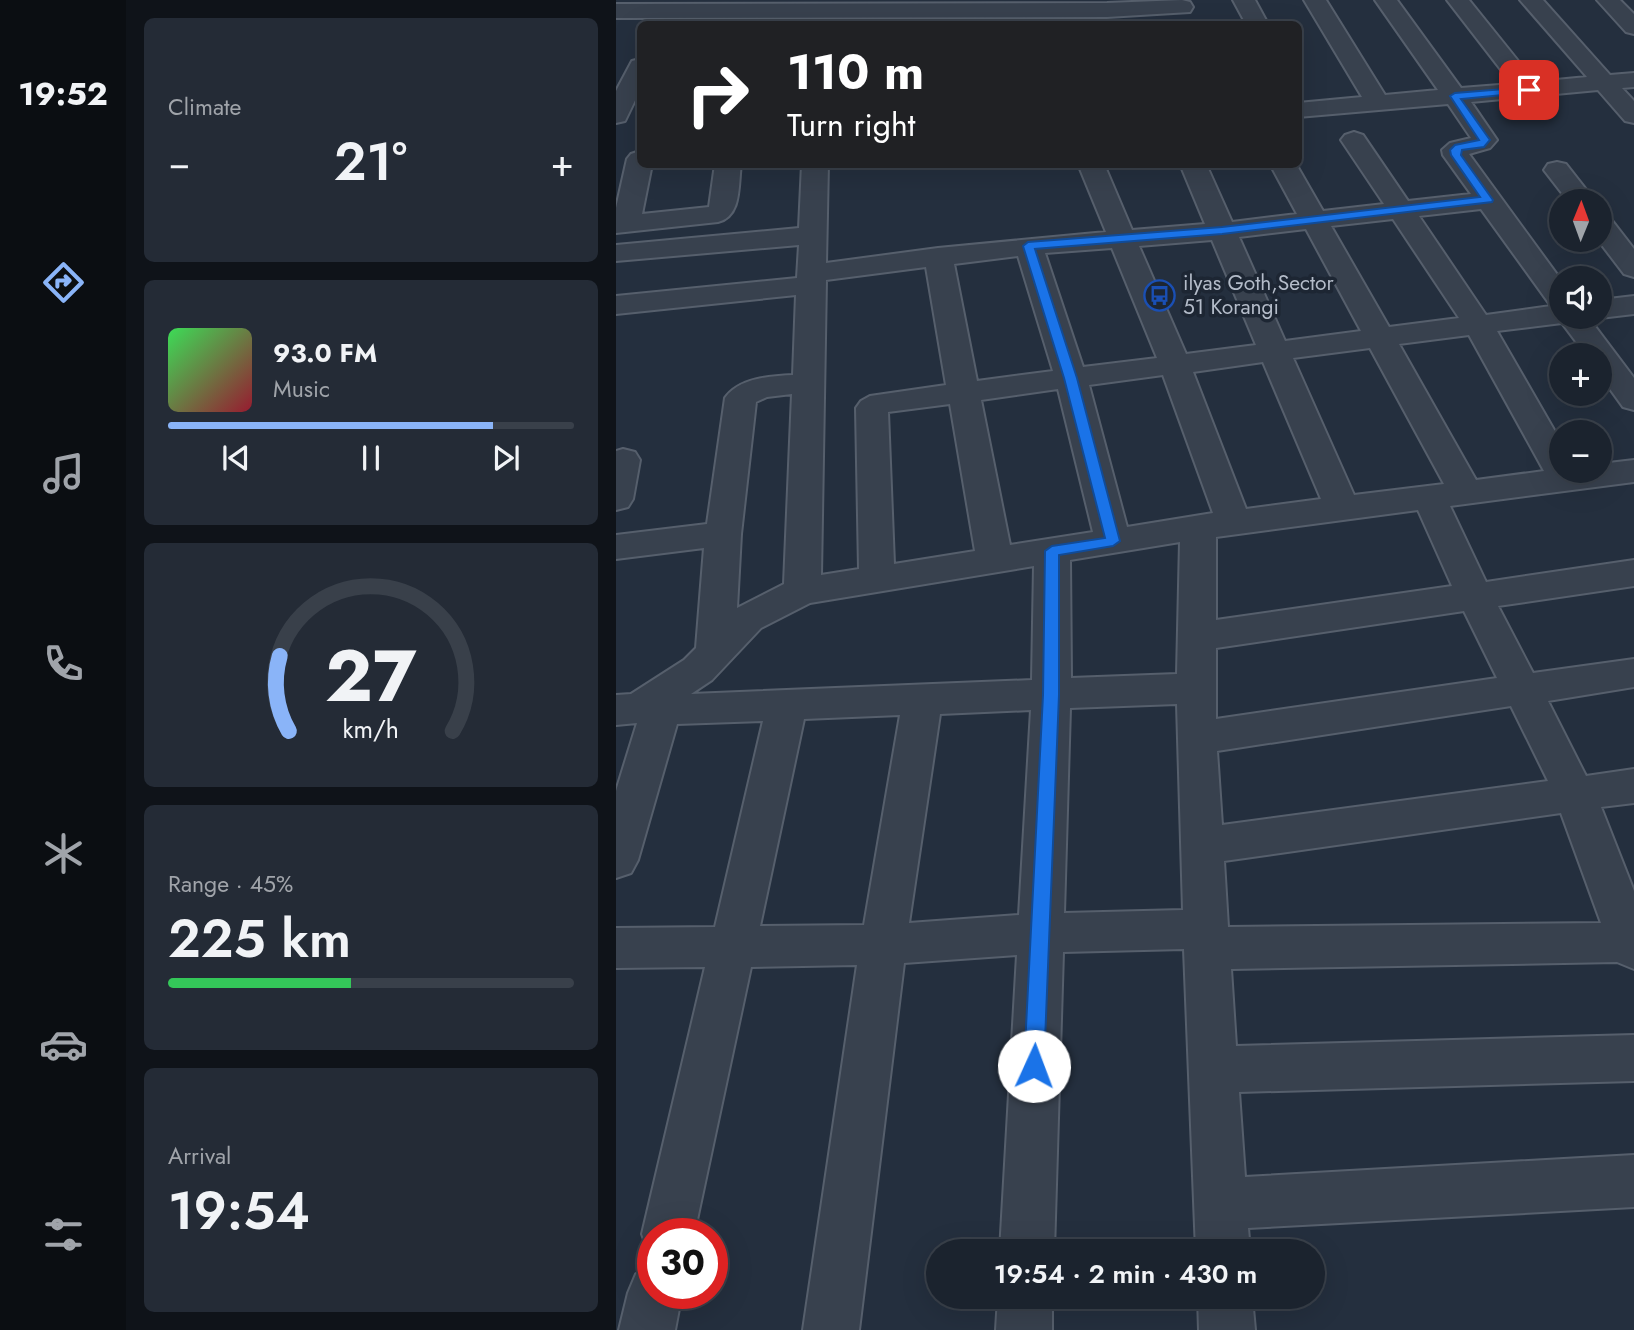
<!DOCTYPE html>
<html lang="en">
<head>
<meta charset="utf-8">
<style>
	body { margin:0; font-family:Jost,sans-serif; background:#242b36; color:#f1f3f6; height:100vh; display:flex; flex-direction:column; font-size:26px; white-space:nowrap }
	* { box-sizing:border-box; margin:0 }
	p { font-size:23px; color:#a0a4aa }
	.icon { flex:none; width:38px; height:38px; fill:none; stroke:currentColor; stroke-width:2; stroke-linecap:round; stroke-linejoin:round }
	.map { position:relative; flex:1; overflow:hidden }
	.details { display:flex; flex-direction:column; gap:18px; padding:18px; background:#0f1319; width:490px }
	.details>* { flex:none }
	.hud { position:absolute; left:21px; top:21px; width:665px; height:147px; border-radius:10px; box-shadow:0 7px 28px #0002,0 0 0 2px #39404a; background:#202124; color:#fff; overflow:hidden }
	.needle { width:46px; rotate:1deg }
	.tools { position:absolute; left:933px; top:189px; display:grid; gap:14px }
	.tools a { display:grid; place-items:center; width:63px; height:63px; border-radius:50%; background:#1b232e; box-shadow:0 7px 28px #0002,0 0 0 2px #39404a; font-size:35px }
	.speed { position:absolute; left:21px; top:1218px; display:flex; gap:14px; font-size:35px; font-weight:700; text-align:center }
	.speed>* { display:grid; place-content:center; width:91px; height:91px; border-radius:50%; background:#1b232e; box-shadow:0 7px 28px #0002,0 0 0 2px #39404a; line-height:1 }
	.speed .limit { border:10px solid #d22; background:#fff; color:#111 }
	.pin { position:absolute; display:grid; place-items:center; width:60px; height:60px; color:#fff; margin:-30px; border-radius:14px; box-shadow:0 4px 10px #0006 }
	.me { position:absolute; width:77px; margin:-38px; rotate:2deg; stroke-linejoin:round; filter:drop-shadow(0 0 5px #0008) }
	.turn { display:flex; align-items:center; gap:24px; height:147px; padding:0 35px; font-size:32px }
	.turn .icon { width:91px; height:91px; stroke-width:2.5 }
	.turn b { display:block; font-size:49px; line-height:60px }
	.big { font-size:52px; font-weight:600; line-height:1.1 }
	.details .card { flex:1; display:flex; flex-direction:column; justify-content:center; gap:10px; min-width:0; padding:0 24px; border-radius:10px; background:#242b36 }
	.details .dial { align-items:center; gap:0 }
	.dial svg { height:182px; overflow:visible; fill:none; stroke:#39404a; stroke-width:7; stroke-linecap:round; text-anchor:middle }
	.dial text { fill:#f1f3f6; stroke:none }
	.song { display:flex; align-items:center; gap:21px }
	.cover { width:84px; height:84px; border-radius:10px; background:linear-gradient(135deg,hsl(130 70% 55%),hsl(350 70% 35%)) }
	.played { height:7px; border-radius:4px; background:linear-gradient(90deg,#8ab4f8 80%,#39404a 80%) }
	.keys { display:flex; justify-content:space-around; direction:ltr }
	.heat { display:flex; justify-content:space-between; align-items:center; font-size:38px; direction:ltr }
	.charge { height:10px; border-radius:5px; background:linear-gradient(90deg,#34c759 45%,#39404a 0) }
	.trip { position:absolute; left:310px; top:1239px; width:399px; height:70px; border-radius:35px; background:#1b232e; box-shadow:0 7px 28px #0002,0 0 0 2px #39404a; font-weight:600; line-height:70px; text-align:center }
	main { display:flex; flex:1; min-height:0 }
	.dock { display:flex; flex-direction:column; width:126px; justify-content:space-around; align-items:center; background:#0b0e12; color:#a0a4aa }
	.dock .icon { width:49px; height:49px }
	.dock .on { color:#8ab4f8 }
	.dock b { font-size:32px; color:#f1f3f6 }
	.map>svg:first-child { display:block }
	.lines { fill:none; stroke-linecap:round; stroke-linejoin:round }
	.minor-casing { stroke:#565f6c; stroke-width:4 }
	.minor { fill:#38414e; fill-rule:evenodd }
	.route { fill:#1a73e8; stroke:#114b97; stroke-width:2 }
	.labels { text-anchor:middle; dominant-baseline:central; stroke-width:7; stroke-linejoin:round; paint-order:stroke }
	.far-poi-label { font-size:21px; fill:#b4bcc9; stroke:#1d2633; text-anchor:start }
</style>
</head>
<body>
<main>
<nav class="dock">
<b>19:52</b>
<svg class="icon on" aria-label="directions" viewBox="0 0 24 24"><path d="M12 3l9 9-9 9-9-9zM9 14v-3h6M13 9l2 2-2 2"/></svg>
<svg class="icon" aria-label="music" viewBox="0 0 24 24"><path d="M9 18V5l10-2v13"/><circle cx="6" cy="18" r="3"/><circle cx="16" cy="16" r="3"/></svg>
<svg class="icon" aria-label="phone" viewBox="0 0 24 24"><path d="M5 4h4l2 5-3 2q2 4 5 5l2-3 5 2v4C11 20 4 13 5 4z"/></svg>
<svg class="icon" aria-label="climate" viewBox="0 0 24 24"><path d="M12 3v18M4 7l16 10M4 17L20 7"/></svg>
<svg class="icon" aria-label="car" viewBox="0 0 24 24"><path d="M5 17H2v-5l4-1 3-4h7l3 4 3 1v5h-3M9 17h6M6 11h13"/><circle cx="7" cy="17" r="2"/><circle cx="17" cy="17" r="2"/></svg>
<svg class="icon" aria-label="filters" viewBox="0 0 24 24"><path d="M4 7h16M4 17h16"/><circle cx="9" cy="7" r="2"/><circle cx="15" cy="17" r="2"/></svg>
</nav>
<section class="details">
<div class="card"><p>Climate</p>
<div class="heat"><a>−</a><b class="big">21°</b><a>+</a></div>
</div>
<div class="card">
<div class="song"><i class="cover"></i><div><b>93.0 FM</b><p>Music</p></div></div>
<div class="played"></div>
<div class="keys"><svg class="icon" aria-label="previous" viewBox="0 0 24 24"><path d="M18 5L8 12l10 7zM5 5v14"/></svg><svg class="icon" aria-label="pause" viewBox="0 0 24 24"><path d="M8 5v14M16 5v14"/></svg><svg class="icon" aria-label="next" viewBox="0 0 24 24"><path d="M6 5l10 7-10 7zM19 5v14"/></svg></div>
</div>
<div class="card dial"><svg viewBox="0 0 100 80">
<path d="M14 69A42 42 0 1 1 86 69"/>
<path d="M14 69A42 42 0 0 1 10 36" stroke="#8ab4f8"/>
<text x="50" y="56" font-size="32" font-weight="700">27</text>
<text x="50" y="72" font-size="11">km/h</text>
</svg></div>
<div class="card"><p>Range · 45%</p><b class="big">225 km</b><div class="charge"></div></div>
<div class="card"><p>Arrival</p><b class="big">19:54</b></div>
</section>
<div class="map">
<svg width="1018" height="1330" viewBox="0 0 1018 1330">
	<rect width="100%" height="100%" fill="#242f3e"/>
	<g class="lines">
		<defs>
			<path id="minor" d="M566 0 574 2 577 7 574 12 491 17 0 18V4L491 3Z
				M617 0H639L652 24H630Z
				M688 0H710L769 95 822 90 759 0H781L845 88 896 84 831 0H853L919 82 971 77 904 0H927L994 75 1018 73V87L1006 88 1018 101V123L1009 121 982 90 855 102 881 140 874 148 853 154 945 280V317H972L1018 378V410L1007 407 984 375V355H970L946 323 881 331 945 442V471H984V464L1018 460V482L834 506 870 582 1018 560V586L882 606 917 673 1018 659V687L932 701 970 776 1018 769V803L985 807 1018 891V969L1001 962 615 969 620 1046 1018 1035V1081L623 1092 629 1177 1018 1155V1207L632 1228 634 1251H580L568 949 447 952 438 1251H384L401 955 288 963 243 1330H187L241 965 135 967 78 1234H37V1254L33 1253 26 1234 89 967 0 968V928L99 927 147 721 61 724 22 860 15 873 0 878V791L21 723 0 725V695L15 694 68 660 80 648 88 548 0 559V535L91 524 109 398C123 378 154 376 177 375L180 295 0 314V296L181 278 183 245 0 261V245L183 228 186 164H212L210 263 322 248 490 232 462 164H488L516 230 589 224 564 164H590L616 222 681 214 654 164H680L707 211 768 204 725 140 729 135 738 132 747 135 792 201 855 194 827 155 826 150 834 143 855 138 832 104 682 117V103L746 97ZM865 209 935 306 870 315 803 216ZM777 219 843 318 773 327 715 226ZM690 229 745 331 669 341 623 237ZM596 240 640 345 570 354 523 246ZM496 248 541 358 467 367 429 253ZM402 256 437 371 361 381 338 264ZM310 267 330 385 254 396 245 401 240 408 243 569 205 575 210 280ZM853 335 928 471 860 480 783 344ZM754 348 828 484 738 495 677 358ZM647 362 705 499 630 509 577 372ZM547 375 597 513 511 527 473 385ZM442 389 477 532 394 545 365 400ZM176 394 168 584 121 608 125 534 140 402 151 397ZM334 404 359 551 278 564 272 412ZM802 510 836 586 600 620V537ZM564 542 561 674 455 678 454 560ZM418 566 416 680 75 694 96 680 145 628 194 603ZM848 611 881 678 600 719V648ZM561 704 567 910 448 913 454 708ZM895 706 932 781 606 825 601 751ZM415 710 403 915 293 923 324 714ZM284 715 248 925 144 926 188 719ZM945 813 985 923 612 927 608 861Z
				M981 0H1004L1018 14V34L1010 32Z
				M24 59V90L9 121 0 123V91L16 61Z
				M24 151V164H36L26 214 93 207 99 164H125C122 185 126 216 102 222L0 233V208L11 159 15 154Z
				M941 162 950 164 979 201H952L928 170 932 164Z
				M984 216 994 218 1018 249V277L1008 274 982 240Z
				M1018 296V314L984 318 980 317H984V300Z
				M7 449 19 452 24 460 17 499 12 507 0 510V451Z
				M37 1267V1293H66L59 1330H3L12 1293 20 1274Z
				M382 1297H436V1330H380Z
				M582 1297H636L639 1330H583Z"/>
		</defs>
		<use href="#minor" class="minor-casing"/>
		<use href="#minor" class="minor"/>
	</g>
	<path class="route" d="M913 87 917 88V92L845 99 874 140 868 147 846 150 845 155 877 200 876 202 606 234 419 249 461 378 504 541 497 546 443 555V695L428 1066 425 1072 418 1075 411 1072 408 1066 427 695 429 551 436 546 489 538 448 378 407 246 412 242 606 227 864 197 835 155 834 150 839 145 863 140 834 96 839 93Z"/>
	<defs>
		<symbol id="bus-ring" viewBox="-11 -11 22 22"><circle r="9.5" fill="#1d2633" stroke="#1a4fb4" stroke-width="1.5"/><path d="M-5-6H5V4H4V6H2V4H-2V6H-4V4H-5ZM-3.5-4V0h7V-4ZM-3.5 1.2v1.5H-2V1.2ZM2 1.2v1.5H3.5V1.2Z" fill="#1a4fb4"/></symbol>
	</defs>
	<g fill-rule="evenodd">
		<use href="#bus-ring" x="526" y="278" width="35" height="35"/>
	</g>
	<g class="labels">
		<g class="far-poi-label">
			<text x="567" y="283">ilyas Goth,Sector<tspan x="567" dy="24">51 Korangi</tspan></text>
		</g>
	</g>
</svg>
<div class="tools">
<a><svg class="needle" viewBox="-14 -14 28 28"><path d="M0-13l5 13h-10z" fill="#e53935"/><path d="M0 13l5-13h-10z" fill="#a0a4aa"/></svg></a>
<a><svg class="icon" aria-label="sound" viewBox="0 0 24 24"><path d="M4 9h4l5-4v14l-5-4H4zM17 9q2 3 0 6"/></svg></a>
<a>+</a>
<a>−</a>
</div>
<div class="speed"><div class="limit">30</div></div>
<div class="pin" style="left:913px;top:90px;background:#d93025"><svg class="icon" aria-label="arrive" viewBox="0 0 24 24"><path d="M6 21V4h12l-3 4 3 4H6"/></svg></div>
<svg class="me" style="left:418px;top:1066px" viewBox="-20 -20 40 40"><circle r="19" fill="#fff"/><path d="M0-13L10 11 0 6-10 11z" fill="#1a73e8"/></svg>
<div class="trip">19:54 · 2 min · 430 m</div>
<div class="hud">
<div class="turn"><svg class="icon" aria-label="right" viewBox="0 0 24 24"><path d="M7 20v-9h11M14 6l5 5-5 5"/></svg><div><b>110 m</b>Turn right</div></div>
</div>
</div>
</main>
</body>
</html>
